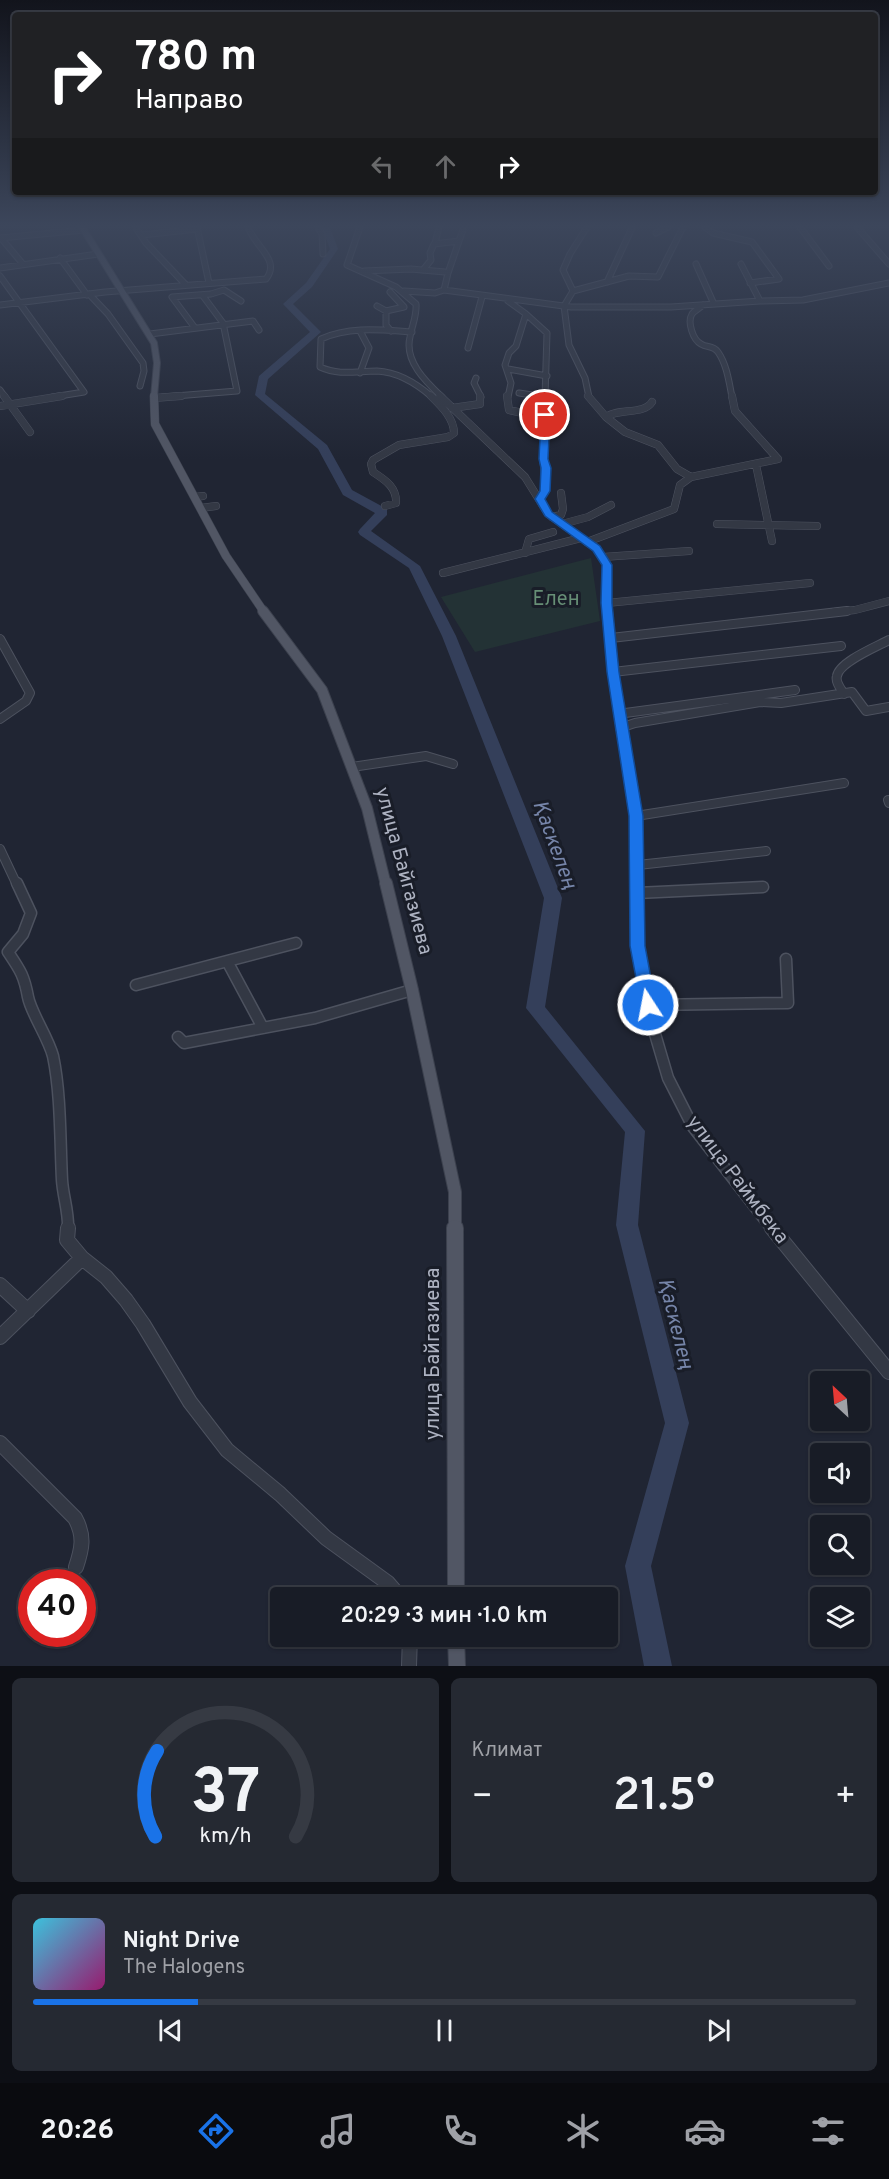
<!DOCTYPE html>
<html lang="ru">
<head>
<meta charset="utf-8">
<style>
	body { margin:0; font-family:Overpass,sans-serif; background:#252932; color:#f1f3f6; height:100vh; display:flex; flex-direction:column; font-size:22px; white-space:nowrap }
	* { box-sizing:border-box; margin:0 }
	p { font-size:20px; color:#9fa1a7 }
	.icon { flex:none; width:33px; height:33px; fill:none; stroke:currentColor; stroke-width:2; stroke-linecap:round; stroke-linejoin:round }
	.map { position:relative; height:1666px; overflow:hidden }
	.side { display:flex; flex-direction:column; gap:12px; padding:12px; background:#0d0f15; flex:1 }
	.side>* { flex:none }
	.hud { position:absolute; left:12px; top:12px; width:866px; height:183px; border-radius:6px; box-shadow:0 2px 4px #0004,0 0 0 2px #363a43; background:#202124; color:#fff; overflow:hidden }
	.needle { width:39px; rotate:334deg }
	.controls { position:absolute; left:810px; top:1371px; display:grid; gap:12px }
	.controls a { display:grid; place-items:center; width:60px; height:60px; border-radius:6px; background:#181c26; box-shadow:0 2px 4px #0004,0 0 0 2px #363a43; font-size:30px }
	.speed { position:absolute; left:18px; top:1569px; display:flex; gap:12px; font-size:30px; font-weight:700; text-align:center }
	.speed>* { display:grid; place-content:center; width:78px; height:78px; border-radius:50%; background:#181c26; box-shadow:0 2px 4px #0004,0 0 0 2px #363a43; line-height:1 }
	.speed .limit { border:9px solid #d22; background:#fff; color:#111 }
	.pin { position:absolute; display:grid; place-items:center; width:51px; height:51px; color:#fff; margin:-26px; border:3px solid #fff; border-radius:50%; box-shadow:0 2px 6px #0007 }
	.me { position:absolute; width:66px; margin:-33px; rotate:349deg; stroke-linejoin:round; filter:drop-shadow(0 0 4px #0008) }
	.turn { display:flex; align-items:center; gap:21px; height:126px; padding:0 24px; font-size:27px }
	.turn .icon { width:78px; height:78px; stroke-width:2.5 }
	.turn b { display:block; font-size:42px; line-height:51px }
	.lanes { display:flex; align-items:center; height:57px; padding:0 24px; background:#0003; justify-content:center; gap:30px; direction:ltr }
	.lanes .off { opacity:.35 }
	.big { font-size:45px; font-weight:600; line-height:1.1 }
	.side .card { flex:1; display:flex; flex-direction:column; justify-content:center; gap:9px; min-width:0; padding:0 21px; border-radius:9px; background:#252932 }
	.side .dial { align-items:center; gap:0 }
	.dial svg { height:156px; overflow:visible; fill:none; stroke:#363a43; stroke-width:7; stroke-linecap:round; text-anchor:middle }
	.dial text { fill:#f1f3f6; stroke:none }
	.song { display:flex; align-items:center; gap:18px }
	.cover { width:72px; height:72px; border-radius:9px; background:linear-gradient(135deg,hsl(190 70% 55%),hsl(320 70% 35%)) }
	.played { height:6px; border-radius:3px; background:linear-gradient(90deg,#1a73e8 20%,#363a43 20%) }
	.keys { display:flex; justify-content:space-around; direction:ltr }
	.heat { display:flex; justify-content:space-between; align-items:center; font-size:33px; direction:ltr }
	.side .tiles { flex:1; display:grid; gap:12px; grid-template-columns:1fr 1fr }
	.card:last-child { grid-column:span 2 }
	.trip { position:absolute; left:270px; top:1587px; width:348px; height:60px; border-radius:6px; background:#181c26; box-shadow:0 2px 4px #0004,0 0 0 2px #363a43; font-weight:600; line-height:60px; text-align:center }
	.tab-bar { display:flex; height:96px; justify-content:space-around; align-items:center; background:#0a0b0f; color:#9fa1a7 }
	.tab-bar .icon { width:42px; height:42px }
	.tab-bar .active { color:#1a73e8 }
	.tab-bar b { font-size:27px; color:#f1f3f6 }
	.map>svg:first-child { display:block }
	.green { fill:#233235 }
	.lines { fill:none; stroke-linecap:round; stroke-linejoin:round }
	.river { fill:#343f5a; fill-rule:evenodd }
	.minor-far4-casing { stroke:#4d525f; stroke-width:7 }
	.minor-far3-casing { stroke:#4d525f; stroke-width:8 }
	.minor-far2-casing { stroke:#4d525f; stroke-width:10 }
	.minor-far1-casing { stroke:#4d525f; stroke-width:13 }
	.minor-casing { stroke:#4d525f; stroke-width:16 }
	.major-far4-casing { stroke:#3c414e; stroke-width:8 }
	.major-far3-casing { stroke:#3c414e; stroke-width:9 }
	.major-far2-casing { stroke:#3c414e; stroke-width:12 }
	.major-far1-casing { stroke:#3c414e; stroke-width:14 }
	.major-casing { stroke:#3c414e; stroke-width:18 }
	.minor-far4 { stroke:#333844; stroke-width:5 }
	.minor-far3 { stroke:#333844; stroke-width:7 }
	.minor-far2 { stroke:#333844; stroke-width:8 }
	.minor-far1 { stroke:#333844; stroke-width:10 }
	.minor { stroke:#333844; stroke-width:14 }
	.major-far4 { stroke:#515664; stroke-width:6 }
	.major-far3 { stroke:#515664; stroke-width:8 }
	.major-far2 { stroke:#515664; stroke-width:10 }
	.major-far1 { stroke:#515664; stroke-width:12 }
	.major { stroke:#515664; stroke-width:16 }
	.route { fill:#1a73e8; stroke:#114b97; stroke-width:1.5 }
	.labels { text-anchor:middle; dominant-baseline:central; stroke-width:6; stroke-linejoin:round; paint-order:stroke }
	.park-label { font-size:20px; fill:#678f76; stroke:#191d28 }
	.street-label { font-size:20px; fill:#adb2c1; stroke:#191d28 }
	.water-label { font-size:21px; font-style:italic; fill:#7685a9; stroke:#191d28 }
</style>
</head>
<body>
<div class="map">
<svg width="889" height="1666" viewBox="0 0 889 1666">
	<rect width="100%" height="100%" fill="#202533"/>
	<path class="green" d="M591 558 600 621 475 652 441 597Z"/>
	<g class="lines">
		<path class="river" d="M322 227H330L338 249 312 287 293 304 321 332 268 379 265 394 327 445 352 490 387 509V515L371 531 420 566 456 636 562 898 545 1007 645 1131 638 1225 689 1423 651 1566 672 1666H644L625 1566 665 1423 616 1225 625 1132 526 1008 544 898 442 636 409 568 360 535 358 532 360 529 375 513 343 495 318 449 255 395 259 376 310 332 283 304 306 283 330 249Z"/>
		<defs>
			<path id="minor-far4" d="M197 227 209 283
				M318 227 322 234 323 254
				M360 227 347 265 396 287 416 304C417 316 412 325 410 337 404 361 426 382 442 397
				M587 227 570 254 563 270 573 291 629 276 658 277 683 227
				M705 227 713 233 752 242 779 279 750 283
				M800 227 829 266
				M857 227 889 264
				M136 228 146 243 186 285
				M656 233 668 227
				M142 235 197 229
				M0 238 84 230
				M1 238 22 263
				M435 243 439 227
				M60 258 87 295
				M696 264 713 302
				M0 268 98 254
				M423 270 431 260 430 253 434 244 459 241 463 230
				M364 271 411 269 445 272 448 273 444 290 571 307H671L760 301 741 264
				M448 273 459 241
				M0 276 84 392 53 397
				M607 282 632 228
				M404 291 435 293 444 290
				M573 291 564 306 569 345 585 378 589 397
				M89 294 108 314 143 363 144 371 140 386
				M760 301 803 300 889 283
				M0 305 105 292 266 279C281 260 255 247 248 227
				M703 305C700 308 694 311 692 314 687 322 693 340 701 344 707 348 713 345 718 352 727 365 729 382 732 397
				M377 306 386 311V325L391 331
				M386 311 404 307 390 292
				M526 314 547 333 545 397
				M195 328 172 297 211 294 224 290 241 301
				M360 331 369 348 360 373
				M412 332C381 330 350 326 321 339L320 367C340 376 356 371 377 371 398 372 416 383 432 397
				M150 334 253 321 259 330
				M468 348 482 297
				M508 369 547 376
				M476 378 474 383 481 397
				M0 390 5 397
				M519 393 546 397
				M163 397 237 391 223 323 203 296
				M508 397 511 383 505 365 509 353 516 346 526 314 508 301"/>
			<path id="minor-far3" d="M4 396 30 432
				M440 396 525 477 548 514 597 549 607 565 608 612
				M507 396 509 410 545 418
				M537 396 546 397
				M588 396 606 417 625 432 658 445 677 469 691 477
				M154 398 181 396
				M0 406 62 396
				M452 408 480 404V396
				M606 417C618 408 644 415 652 402
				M756 465 772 541
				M195 497 203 496
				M539 499 544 491 546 480 543 459 545 396
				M385 506 396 503C397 487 385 480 373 472L371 464 373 460 399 445 448 437 454 433C454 418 441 406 431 396
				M201 508 216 506
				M552 517 561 515 563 509 561 493
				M562 524 588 517 611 505
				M717 524 817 526
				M587 542 674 509 680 485 691 477 778 459 735 411 732 396
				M525 553 529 539 553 532
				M603 557 689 551
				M443 573 581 538
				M607 603 810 583
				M834 612 855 610 889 601"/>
			<path id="minor-far2" d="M608 611 613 672 636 816 637 885
				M611 638 847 611
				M0 639 30 693 26 701 0 719
				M613 672 841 646
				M844 694C841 689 835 682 837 676 839 662 876 647 889 640
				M618 714 795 690
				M620 728 635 723 760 702 781 703 852 692 866 711 889 707
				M352 767 426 756 453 764
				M888 800 889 803
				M636 816 844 783
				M0 849 17 885
				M638 865 766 851"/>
			<path id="minor-far1" d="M17 883 31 913 23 934 8 952C20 970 24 975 28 997 31 1013 48 1037 53 1056 61 1094 60 1141 62 1180 63 1197 69 1212 68 1230
				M637 883 638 946 650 1017 668 1078 693 1127 773 1230
				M637 893 763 887
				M227 961 263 1028
				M136 985 296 943
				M648 1005 788 1003 786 959
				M178 1037 184 1043 315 1018 412 990"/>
			<path id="minor" d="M68 1228 67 1240 82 1258
				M772 1228 889 1372
				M0 1285 28 1311
				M0 1337 82 1258 106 1277 126 1300 143 1324 190 1402 227 1450 280 1494 326 1538 388 1583 401 1598
				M0 1443 75 1518C85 1536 82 1549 76 1567
				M409 1666 410 1636"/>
			<path id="major-far4" d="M82 227 154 343 157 363 154 397"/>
			<path id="major-far3" d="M154 396 155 424 226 556 264 612"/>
			<path id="major-far2" d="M263 611 322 690 367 808 386 885"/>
			<path id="major-far1" d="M386 883 412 990 455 1192V1230"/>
			<path id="major" d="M455 1228 456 1598
				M456 1636 457 1666"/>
		</defs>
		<use href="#minor-far4" class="minor-far4-casing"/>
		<use href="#minor-far3" class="minor-far3-casing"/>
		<use href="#minor-far2" class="minor-far2-casing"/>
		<use href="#minor-far1" class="minor-far1-casing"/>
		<use href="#minor" class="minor-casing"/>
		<use href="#major-far4" class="major-far4-casing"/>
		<use href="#major-far3" class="major-far3-casing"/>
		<use href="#major-far2" class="major-far2-casing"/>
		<use href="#major-far1" class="major-far1-casing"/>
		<use href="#major" class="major-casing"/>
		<use href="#minor-far4" class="minor-far4"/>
		<use href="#minor-far3" class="minor-far3"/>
		<use href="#minor-far2" class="minor-far2"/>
		<use href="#minor-far1" class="minor-far1"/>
		<use href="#minor" class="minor"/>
		<use href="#major-far4" class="major-far4"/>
		<use href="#major-far3" class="major-far3"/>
		<use href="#major-far2" class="major-far2"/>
		<use href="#major-far1" class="major-far1"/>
		<use href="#major" class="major"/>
	</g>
	<linearGradient id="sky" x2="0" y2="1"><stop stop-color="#12141c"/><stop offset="0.49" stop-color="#3c465b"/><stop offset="1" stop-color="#3c465b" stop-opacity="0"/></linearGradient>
	<rect width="889" height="460" fill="url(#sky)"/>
	<path class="route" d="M545 412 550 415 548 459 551 468 550 491 545 499 552 512 600 546 612 565V603L619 672 643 816 645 946 656 1005 654 1009H643L641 1005 630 946 629 816 607 672 601 603 602 565 593 551 545 516 535 499 540 491 541 468 539 459 541 415Z"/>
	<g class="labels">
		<g class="park-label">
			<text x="556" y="600">Елен</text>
		</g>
		<g class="street-label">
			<text transform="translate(403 871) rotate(75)">улица Байгазиева</text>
			<text transform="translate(737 1180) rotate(53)">улица Раймбека</text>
			<text transform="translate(434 1354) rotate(-90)">улица Байгазиева</text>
		</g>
		<g class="water-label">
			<text transform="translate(554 845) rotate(70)">Қаскелең</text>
			<text transform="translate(675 1324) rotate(76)">Қаскелең</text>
		</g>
	</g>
</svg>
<div class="controls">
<a><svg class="needle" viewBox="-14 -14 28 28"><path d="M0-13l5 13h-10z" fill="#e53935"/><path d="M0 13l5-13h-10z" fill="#9fa1a7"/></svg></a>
<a><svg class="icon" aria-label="sound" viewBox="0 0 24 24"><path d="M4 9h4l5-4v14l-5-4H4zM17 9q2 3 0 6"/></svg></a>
<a><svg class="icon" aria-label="search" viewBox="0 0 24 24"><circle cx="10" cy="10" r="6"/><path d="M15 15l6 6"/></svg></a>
<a><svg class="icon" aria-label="layers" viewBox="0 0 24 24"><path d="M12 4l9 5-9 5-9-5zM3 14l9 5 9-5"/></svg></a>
</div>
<div class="speed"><div class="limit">40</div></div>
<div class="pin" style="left:545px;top:415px;background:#d93025"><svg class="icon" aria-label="arrive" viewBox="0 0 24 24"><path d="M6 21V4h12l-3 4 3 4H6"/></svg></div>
<svg class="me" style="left:648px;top:1005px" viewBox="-20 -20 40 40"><circle r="17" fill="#1a73e8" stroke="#fff" stroke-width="3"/><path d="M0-11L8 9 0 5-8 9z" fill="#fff"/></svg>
<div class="trip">20:29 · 3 мин · 1.0 km</div>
<div class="hud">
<div class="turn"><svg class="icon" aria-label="right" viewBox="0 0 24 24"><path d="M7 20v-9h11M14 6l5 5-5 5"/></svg><div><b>780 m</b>Направо</div></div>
<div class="lanes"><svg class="icon off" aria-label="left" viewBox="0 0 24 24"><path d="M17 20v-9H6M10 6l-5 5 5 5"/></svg><svg class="icon off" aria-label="ahead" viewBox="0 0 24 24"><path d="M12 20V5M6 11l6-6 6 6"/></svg><svg class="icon" aria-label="right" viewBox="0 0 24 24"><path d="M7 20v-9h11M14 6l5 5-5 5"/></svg></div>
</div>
</div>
<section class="side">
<div class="tiles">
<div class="card dial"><svg viewBox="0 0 100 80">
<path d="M14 69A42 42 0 1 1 86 69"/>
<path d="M14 69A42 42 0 0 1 15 25" stroke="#1a73e8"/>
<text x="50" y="56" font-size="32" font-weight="700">37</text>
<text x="50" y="72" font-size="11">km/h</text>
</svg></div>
<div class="card"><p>Климат</p>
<div class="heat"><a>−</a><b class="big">21.5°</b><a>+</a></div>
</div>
<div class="card">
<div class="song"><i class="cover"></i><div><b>Night Drive</b><p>The Halogens</p></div></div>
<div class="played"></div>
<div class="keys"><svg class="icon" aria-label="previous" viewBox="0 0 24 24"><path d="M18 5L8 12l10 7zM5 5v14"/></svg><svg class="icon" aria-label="pause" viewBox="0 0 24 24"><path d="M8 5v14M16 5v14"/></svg><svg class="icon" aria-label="next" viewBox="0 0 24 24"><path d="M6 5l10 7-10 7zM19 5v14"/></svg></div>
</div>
</div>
</section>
<nav class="tab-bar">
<b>20:26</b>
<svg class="icon active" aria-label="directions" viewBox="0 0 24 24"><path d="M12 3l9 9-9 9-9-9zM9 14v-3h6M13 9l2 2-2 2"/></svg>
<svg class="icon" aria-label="music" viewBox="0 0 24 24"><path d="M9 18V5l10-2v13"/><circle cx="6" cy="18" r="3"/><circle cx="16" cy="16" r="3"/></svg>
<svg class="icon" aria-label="phone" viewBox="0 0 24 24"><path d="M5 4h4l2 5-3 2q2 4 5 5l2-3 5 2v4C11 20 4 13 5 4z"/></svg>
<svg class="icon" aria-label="climate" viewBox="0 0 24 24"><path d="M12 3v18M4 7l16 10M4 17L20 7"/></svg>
<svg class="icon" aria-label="car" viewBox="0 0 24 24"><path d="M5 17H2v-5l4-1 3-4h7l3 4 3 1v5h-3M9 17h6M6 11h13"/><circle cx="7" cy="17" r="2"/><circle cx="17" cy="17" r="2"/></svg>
<svg class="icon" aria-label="filters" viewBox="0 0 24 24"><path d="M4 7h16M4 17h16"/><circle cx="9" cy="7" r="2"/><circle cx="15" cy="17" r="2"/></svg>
</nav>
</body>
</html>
